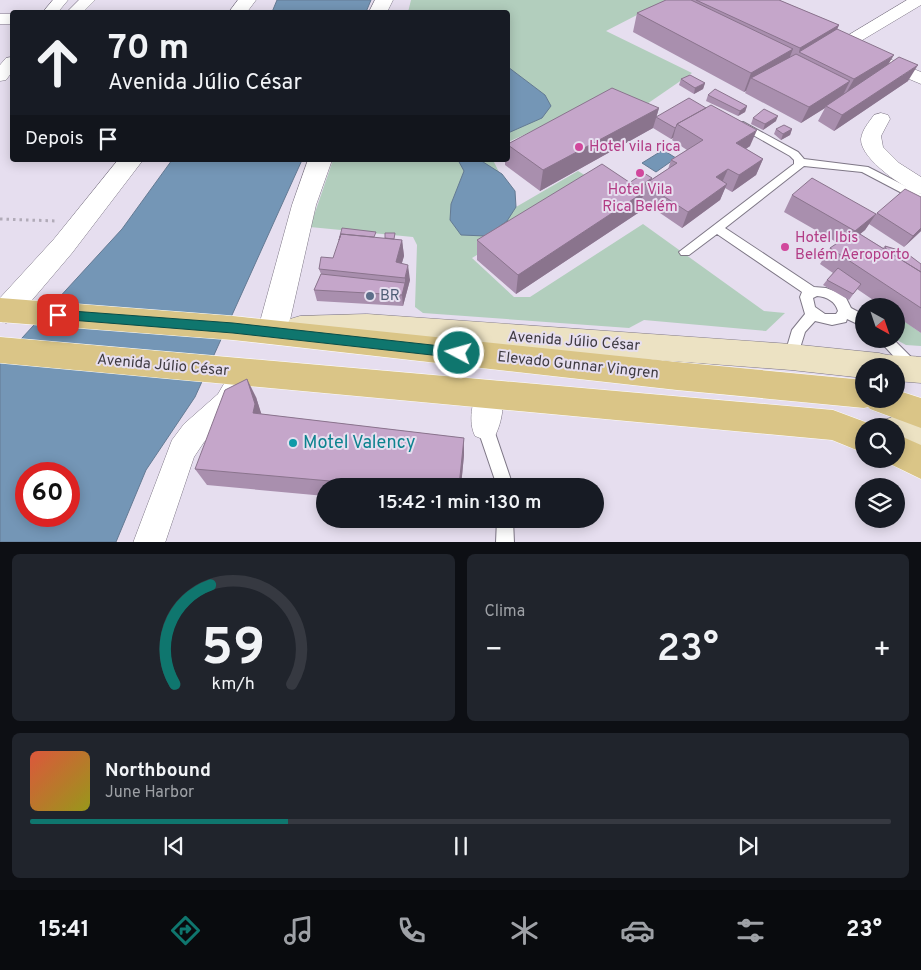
<!DOCTYPE html>
<html lang="pt">
<head>
<meta charset="utf-8">
<style>
	body { margin:0; font-family:Overpass,sans-serif; background:#20242c; color:#f1f3f6; height:100vh; display:flex; flex-direction:column; font-size:19px; white-space:nowrap }
	* { box-sizing:border-box; margin:0 }
	p { font-size:16px; color:#9ea1a6 }
	.icon { flex:none; width:28px; height:28px; fill:none; stroke:currentColor; stroke-width:2; stroke-linecap:round; stroke-linejoin:round }
	.map { position:relative; height:542px; overflow:hidden }
	.panel { display:flex; flex-direction:column; gap:12px; padding:12px; background:#0d0f14; flex:1 }
	.panel>* { flex:none }
	.top-card { position:absolute; left:10px; top:10px; width:500px; height:152px; border-radius:5px; box-shadow:0 2px 12px #0003; background:#171b24; color:#f1f3f6; overflow:hidden }
	.needle { width:32px; rotate:140deg }
	.tools { position:absolute; left:855px; top:298px; display:grid; gap:10px }
	.tools a { display:grid; place-items:center; width:50px; height:50px; border-radius:50%; background:#171b24; box-shadow:0 2px 12px #0003; font-size:25px }
	.speed { position:absolute; left:15px; top:462px; display:flex; gap:10px; font-size:25px; font-weight:700; text-align:center }
	.speed>* { display:grid; place-content:center; width:65px; height:65px; border-radius:50%; background:#171b24; box-shadow:0 2px 12px #0003; line-height:1 }
	.speed .limit { border:8px solid #d22; background:#fff; color:#111 }
	.pin { position:absolute; display:grid; place-items:center; width:42px; height:42px; color:#fff; margin:-21px; border-radius:10px; box-shadow:0 2px 8px #0006 }
	.me { position:absolute; width:55px; margin:-28px; rotate:276deg; stroke-linejoin:round; filter:drop-shadow(0 0 4px #0008) }
	.turn { display:flex; align-items:center; gap:18px; height:105px; padding:0 15px; font-size:22px }
	.turn .icon { width:65px; height:65px; stroke-width:2.5 }
	.turn b { display:block; font-size:35px; line-height:42px }
	.then { display:flex; align-items:center; height:48px; padding:0 15px; background:#0003; gap:10px; font-size:19px }
	.big { font-size:38px; font-weight:600; line-height:1.1 }
	.panel .tile { flex:1; display:flex; flex-direction:column; justify-content:center; gap:8px; min-width:0; padding:0 18px; border-radius:8px; background:#20242c }
	.panel .dial { align-items:center; gap:0 }
	.dial svg { height:130px; overflow:visible; fill:none; stroke:#363941; stroke-width:7; stroke-linecap:round; text-anchor:middle }
	.dial text { fill:#f1f3f6; stroke:none }
	.song { display:flex; align-items:center; gap:15px }
	.cover { width:60px; height:60px; border-radius:8px; background:linear-gradient(135deg,hsl(10 70% 55%),hsl(60 70% 35%)) }
	.played { height:5px; border-radius:2px; background:linear-gradient(90deg,#0f766e 30%,#363941 30%) }
	.keys { display:flex; justify-content:space-around; direction:ltr }
	.heat { display:flex; justify-content:space-between; align-items:center; font-size:28px; direction:ltr }
	.panel .tiles { flex:1; display:grid; gap:12px; grid-template-columns:1fr 1fr }
	.tile:last-child { grid-column:span 2 }
	.trip { position:absolute; left:316px; top:478px; width:288px; height:50px; border-radius:25px; background:#171b24; box-shadow:0 2px 12px #0003; font-weight:600; line-height:50px; text-align:center }
	.dock { display:flex; height:80px; justify-content:space-around; align-items:center; background:#090b0e; color:#9ea1a6 }
	.dock .icon { width:35px; height:35px }
	.dock .selected { color:#0f766e }
	.dock b { font-size:22px; color:#f1f3f6 }
	.map>svg:first-child { display:block }
	.green { fill:#b2cebd }
	.water { fill:#7496b6; stroke:#647a93; fill-rule:evenodd }
	.lines { fill:none; stroke-linecap:round; stroke-linejoin:round }
	.service-casing { stroke:#7e7786; stroke-width:2 }
	.minor-casing { stroke:#7e7786; stroke-width:1 }
	.tertiary-casing { stroke:#7e7786; stroke-width:1 }
	.secondary-casing { stroke:#7e7786; stroke-width:1 }
	.primary-casing { stroke:#fff; stroke-width:1 }
	.path { stroke:#b1abb8; stroke-width:3; stroke-dasharray:2.5 4; stroke-linecap:butt }
	.service { fill:#fff; fill-rule:evenodd }
	.minor { fill:#fff; fill-rule:evenodd }
	.tertiary { fill:#fff; fill-rule:evenodd }
	.secondary { fill:#ece2c3; fill-rule:evenodd }
	.primary { fill:#dac587; fill-rule:evenodd }
	.wall { fill:#a98fae }
	.shaded-wall { fill:#8a748d }
	.building { fill:#c5a6ca; stroke:#8a748d }
	.route { fill:#0f766e; stroke:#0a4d48 }
	.hotel-dot { fill:#d1479c; stroke:#e6deef; stroke-width:2 }
	.service-dot { fill:#5c6f8a; stroke:#e6deef; stroke-width:2 }
	.culture-dot { fill:#0f9aa8; stroke:#e6deef; stroke-width:2 }
	.labels { text-anchor:middle; dominant-baseline:central; stroke-width:4; stroke-linejoin:round; paint-order:stroke }
	.hotel-label { font-size:15px; fill:#b23c85; stroke:#e6deef; text-anchor:start }
	.service-label { font-size:15px; fill:#4e5e75; stroke:#e6deef; text-anchor:start }
	.street-label { font-size:15px; fill:#3e3a41; stroke:#e6deef }
	.near-culture-label { font-size:18px; fill:#0d838f; stroke:#e6deef; text-anchor:start }
</style>
</head>
<body>
<div class="map">
<svg width="921" height="543" viewBox="0 0 921 543">
	<rect width="100%" height="100%" fill="#e6deef"/>
	<path class="green" d="M411 0H666L606 31 692 73 644 106 586 107 508 142V12H408Z
		M333 160H493L516 207 578 171 596 182 472 258 514 297H530L643 224 764 311 785 313 766 331 644 320 629 328 423 313 415 307 417 245 413 237 310 227Z
		M904 321 921 333V346L906 345 895 339 896 327Z"/>
	<path class="water" d="M277 0H371L366 12H272Z
		M508 67 545 95 551 106 542 118 508 133Z
		M663 150 676 158 656 172 642 163Z
		M172 160H302L195 397 146 470 116 542H0V362L122 229ZM26 474H69V516H26Z
		M458 160H480L502 174 515 191 516 207 507 221 486 236 461 235 450 220 451 204 464 171Z"/>
	<g class="lines">
		<defs>
			<path id="service" d="M743 122 798 152 804 159 868 167 921 194V203L862 172 804 166 725 228 814 287 826 288 839 293 846 298 851 308 864 315V327L847 319 846 322 832 325 815 321 805 332 796 361 791 363 786 361 784 357 792 330 805 314 800 297 802 292 717 234 689 255H681L679 252 794 164V160L790 156 739 127V123ZM817 296C827 297 835 301 838 311L836 314H825L815 307 813 298Z
				M878 339H893L917 363 919 367 917 371 912 373 907 371Z
				M485 420 490 422 493 427 513 486H497L477 427 480 422Z
				M497 519H513L514 543H496Z"/>
			<path id="minor" d="M53 0H68L58 12H43Z
				M79 0H95L83 12H67Z
				M907 0H921V5L849 48H837L835 45 837 42Z
				M0 14H12V24H0Z
				M882 56 921 72V84L876 65 874 61 876 57Z
				M12 57V72L6 80 0 81V65L6 58Z
				M881 113 888 115 890 119 881 136 883 147 899 163 921 177V194C905 189 860 159 861 139 862 130 869 122 874 115Z
				M235 379 245 382 249 391 238 412 204 442 194 457 165 543H133L172 440 184 424 218 394 225 382Z
				M489 383 499 386C506 401 502 422 495 436L485 440 475 436C468 422 472 401 479 386Z"/>
			<path id="tertiary" d="M238 0H256L247 12H229Z
				M375 0H393L387 12H369Z
				M118 160H143L72 253 16 319 6 323 0 321V298L54 239Z
				M308 160H332L316 205 288 329 283 338 273 341 263 338 258 329 292 205Z"/>
			<path id="secondary" d="M367 314 791 344 879 353C892 357 907 355 921 357V383L896 381V366H864V378L791 370 367 338 300 340 290 337 285 328 290 319 300 316Z
				M896 416 921 417V449L896 446V426H881L884 420Z"/>
			<path id="primary" d="M0 298 233 316 677 362 864 380V399H896V390L921 398V428L870 409 868 407 864 408 677 390 233 340 0 322Z
				M0 337 833 410 876 426H864V453L832 440 0 363Z
				M896 434 921 445V479L884 461 883 459H896Z"/>
		</defs>
		<use href="#service" class="service-casing"/>
		<use href="#minor" class="minor-casing"/>
		<use href="#tertiary" class="tertiary-casing"/>
		<use href="#secondary" class="secondary-casing"/>
		<use href="#primary" class="primary-casing"/>
		<path class="path" d="M0 219 57 221"/>
		<use href="#service" class="service"/>
		<use href="#minor" class="minor"/>
		<use href="#tertiary" class="tertiary"/>
		<use href="#secondary" class="secondary"/>
		<use href="#primary" class="primary"/>
	</g>
	<path class="wall" d="M666 0H779L839 25 837 29 889 64 908 81 834 131 818 121 825 108 801 123 745 93 746 91 744 92 633 32 637 13Z
		M681 79 705 83 703 89 694 94 679 85Z
		M708 95 747 106 745 112 738 116 706 101Z
		M659 108 653 128 540 191 505 165V160H508V144Z
		M656 117 750 146 746 149 763 159 756 175 732 192 725 188 720 200 682 228 641 200 638 213 516 294 477 260V240L629 183 652 178V179L668 169 671 160 687 150 672 140 673 138 671 139 653 128Z
		M753 118 776 121 763 130 751 124Z
		M776 129H792L790 135 781 140 774 134Z
		M792 195 876 214 877 213 921 197V231L904 247 869 224 865 230 860 234 883 248 885 246 921 264V333L896 316V306H882L857 289 849 300 823 285 827 280 833 273 820 264 830 248 838 243 784 212Z
		M377 238 402 240 404 256 402 263 410 280 403 306 317 301 314 290 321 274 319 269 333 258Z
		M256 397 261 414 464 438V455L461 486H325V496L207 485 195 469Z"/>
	<path class="shaded-wall" d="M839 25 830 45 799 52 800 48Z
		M793 49 785 69 751 78 746 91 744 92 751 73Z
		M894 55 885 70 845 95 854 79Z
		M918 65 908 81 834 131 842 115Z
		M850 81 842 97 826 106 825 108 801 123 809 107Z
		M705 83 703 89 694 94 695 88Z
		M747 106 745 112 738 116 740 111Z
		M659 108 653 128 540 191 543 170Z
		M778 116 776 121 763 130 765 124Z
		M676 127 673 138 671 139 675 128Z
		M792 129 790 135 781 140 783 134Z
		M757 130 750 146 730 159 736 143Z
		M763 159 756 175 732 192 739 175Z
		M728 169 721 185 716 177Z
		M652 178 650 184H645L644 188 623 203 625 197Z
		M727 184 720 200 682 228 688 212Z
		M644 192 638 213 516 294 518 275Z
		M876 214 865 230 844 247 855 231Z
		M921 228V231L904 247 913 236Z
		M402 240 404 256 397 278 396 262Z
		M408 265 410 280 403 306 402 295 405 283V278Z
		M247 379 256 397 264 422 253 413Z
		M464 438V455L461 486H459Z"/>
	<path class="building" d="M666 0H691L793 49 751 73 637 13Z
		M696 0H779L839 25 800 48Z
		M837 29 894 55 854 79 799 52Z
		M796 54 850 81 809 107 751 78Z
		M899 57 918 65 842 115 826 106Z
		M690 75 705 83 695 88 681 79Z
		M612 88 659 108 543 170 508 145V144Z
		M715 89 747 106 740 111 708 95Z
		M689 98 706 108 677 124 676 127 675 128 656 117Z
		M711 105 757 130 736 143 763 159 739 175 728 169 716 177 727 184 688 212 645 184 677 163 671 160 703 140 677 124Z
		M764 109 778 116 765 124 753 118Z
		M784 125 792 129 783 134 776 129Z
		M602 164 644 192 518 275 477 240Z
		M644 173 652 178 637 188 629 183Z
		M812 178 876 214 855 231 792 195Z
		M905 189 921 197V228L913 236 877 213Z
		M342 228 376 232 374 237 341 234 339 240Z
		M855 231 921 272V308L830 248Z
		M385 233H395L394 239 385 238Z
		M341 234 402 240 396 262 408 265 405 278 319 269 321 257 333 258Z
		M885 246 905 252 921 264V272L887 251Z
		M838 268 861 284 853 294 827 280Z
		M321 274 405 283 402 295 314 290Z
		M247 379 255 404 253 413 464 438 459 486H386L195 469 225 390Z"/>
	<path class="route" d="M58 310 233 323 459 348 463 349 465 353 463 357 459 358 233 333 58 319 54 318 52 315 54 311Z"/>
	<g class="hotel-dot">
		<circle cx="579" cy="147" r="5"/>
		<circle cx="640" cy="173" r="5"/>
		<circle cx="785" cy="247" r="5"/>
	</g>
	<circle class="service-dot" cx="370" cy="296" r="5"/>
	<circle class="culture-dot" cx="293" cy="443" r="5"/>
	<g class="labels">
		<g class="hotel-label">
			<text x="589" y="147">Hotel vila rica</text>
			<text x="640" y="190" text-anchor="middle">Hotel Vila<tspan x="640" dy="17">Rica Belém</tspan></text>
			<text x="795" y="238">Hotel Ibis<tspan x="795" dy="17">Belém Aeroporto</tspan></text>
		</g>
		<g class="service-label">
			<text x="380" y="296">BR</text>
		</g>
		<g class="street-label">
			<text transform="translate(574 342) rotate(4)">Avenida Júlio César</text>
			<text transform="translate(163 366) rotate(5)">Avenida Júlio César</text>
			<text transform="translate(578 366) rotate(6)">Elevado Gunnar Vingren</text>
		</g>
		<g class="near-culture-label">
			<text x="303" y="443">Motel Valency</text>
		</g>
	</g>
</svg>
<div class="tools">
<a><svg class="needle" viewBox="-14 -14 28 28"><path d="M0-13l5 13h-10z" fill="#e53935"/><path d="M0 13l5-13h-10z" fill="#9ea1a6"/></svg></a>
<a><svg class="icon" aria-label="sound" viewBox="0 0 24 24"><path d="M4 9h4l5-4v14l-5-4H4zM17 9q2 3 0 6"/></svg></a>
<a><svg class="icon" aria-label="search" viewBox="0 0 24 24"><circle cx="10" cy="10" r="6"/><path d="M15 15l6 6"/></svg></a>
<a><svg class="icon" aria-label="layers" viewBox="0 0 24 24"><path d="M12 4l9 5-9 5-9-5zM3 14l9 5 9-5"/></svg></a>
</div>
<div class="speed"><div class="limit">60</div></div>
<div class="pin" style="left:58px;top:315px;background:#d93025"><svg class="icon" aria-label="arrive" viewBox="0 0 24 24"><path d="M6 21V4h12l-3 4 3 4H6"/></svg></div>
<svg class="me" style="left:459px;top:353px" viewBox="-20 -20 40 40"><circle r="17" fill="#0f766e" stroke="#fff" stroke-width="3"/><path d="M0-11L8 9 0 5-8 9z" fill="#fff"/></svg>
<div class="trip">15:42 · 1 min · 130 m</div>
<div class="top-card">
<div class="turn"><svg class="icon" aria-label="ahead" viewBox="0 0 24 24"><path d="M12 20V5M6 11l6-6 6 6"/></svg><div><b>70 m</b>Avenida Júlio César</div></div>
<div class="then">Depois<svg class="icon" aria-label="arrive" viewBox="0 0 24 24"><path d="M6 21V4h12l-3 4 3 4H6"/></svg></div>
</div>
</div>
<section class="panel">
<div class="tiles">
<div class="tile dial"><svg viewBox="0 0 100 80">
<path d="M14 69A42 42 0 1 1 86 69"/>
<path d="M14 69A42 42 0 0 1 36 8" stroke="#0f766e"/>
<text x="50" y="56" font-size="32" font-weight="700">59</text>
<text x="50" y="72" font-size="11">km/h</text>
</svg></div>
<div class="tile"><p>Clima</p>
<div class="heat"><a>−</a><b class="big">23°</b><a>+</a></div>
</div>
<div class="tile">
<div class="song"><i class="cover"></i><div><b>Northbound</b><p>June Harbor</p></div></div>
<div class="played"></div>
<div class="keys"><svg class="icon" aria-label="previous" viewBox="0 0 24 24"><path d="M18 5L8 12l10 7zM5 5v14"/></svg><svg class="icon" aria-label="pause" viewBox="0 0 24 24"><path d="M8 5v14M16 5v14"/></svg><svg class="icon" aria-label="next" viewBox="0 0 24 24"><path d="M6 5l10 7-10 7zM19 5v14"/></svg></div>
</div>
</div>
</section>
<nav class="dock">
<b>15:41</b>
<svg class="icon selected" aria-label="directions" viewBox="0 0 24 24"><path d="M12 3l9 9-9 9-9-9zM9 14v-3h6M13 9l2 2-2 2"/></svg>
<svg class="icon" aria-label="music" viewBox="0 0 24 24"><path d="M9 18V5l10-2v13"/><circle cx="6" cy="18" r="3"/><circle cx="16" cy="16" r="3"/></svg>
<svg class="icon" aria-label="phone" viewBox="0 0 24 24"><path d="M5 4h4l2 5-3 2q2 4 5 5l2-3 5 2v4C11 20 4 13 5 4z"/></svg>
<svg class="icon" aria-label="climate" viewBox="0 0 24 24"><path d="M12 3v18M4 7l16 10M4 17L20 7"/></svg>
<svg class="icon" aria-label="car" viewBox="0 0 24 24"><path d="M5 17H2v-5l4-1 3-4h7l3 4 3 1v5h-3M9 17h6M6 11h13"/><circle cx="7" cy="17" r="2"/><circle cx="17" cy="17" r="2"/></svg>
<svg class="icon" aria-label="filters" viewBox="0 0 24 24"><path d="M4 7h16M4 17h16"/><circle cx="9" cy="7" r="2"/><circle cx="15" cy="17" r="2"/></svg>
<b>23°</b>
</nav>
</body>
</html>
